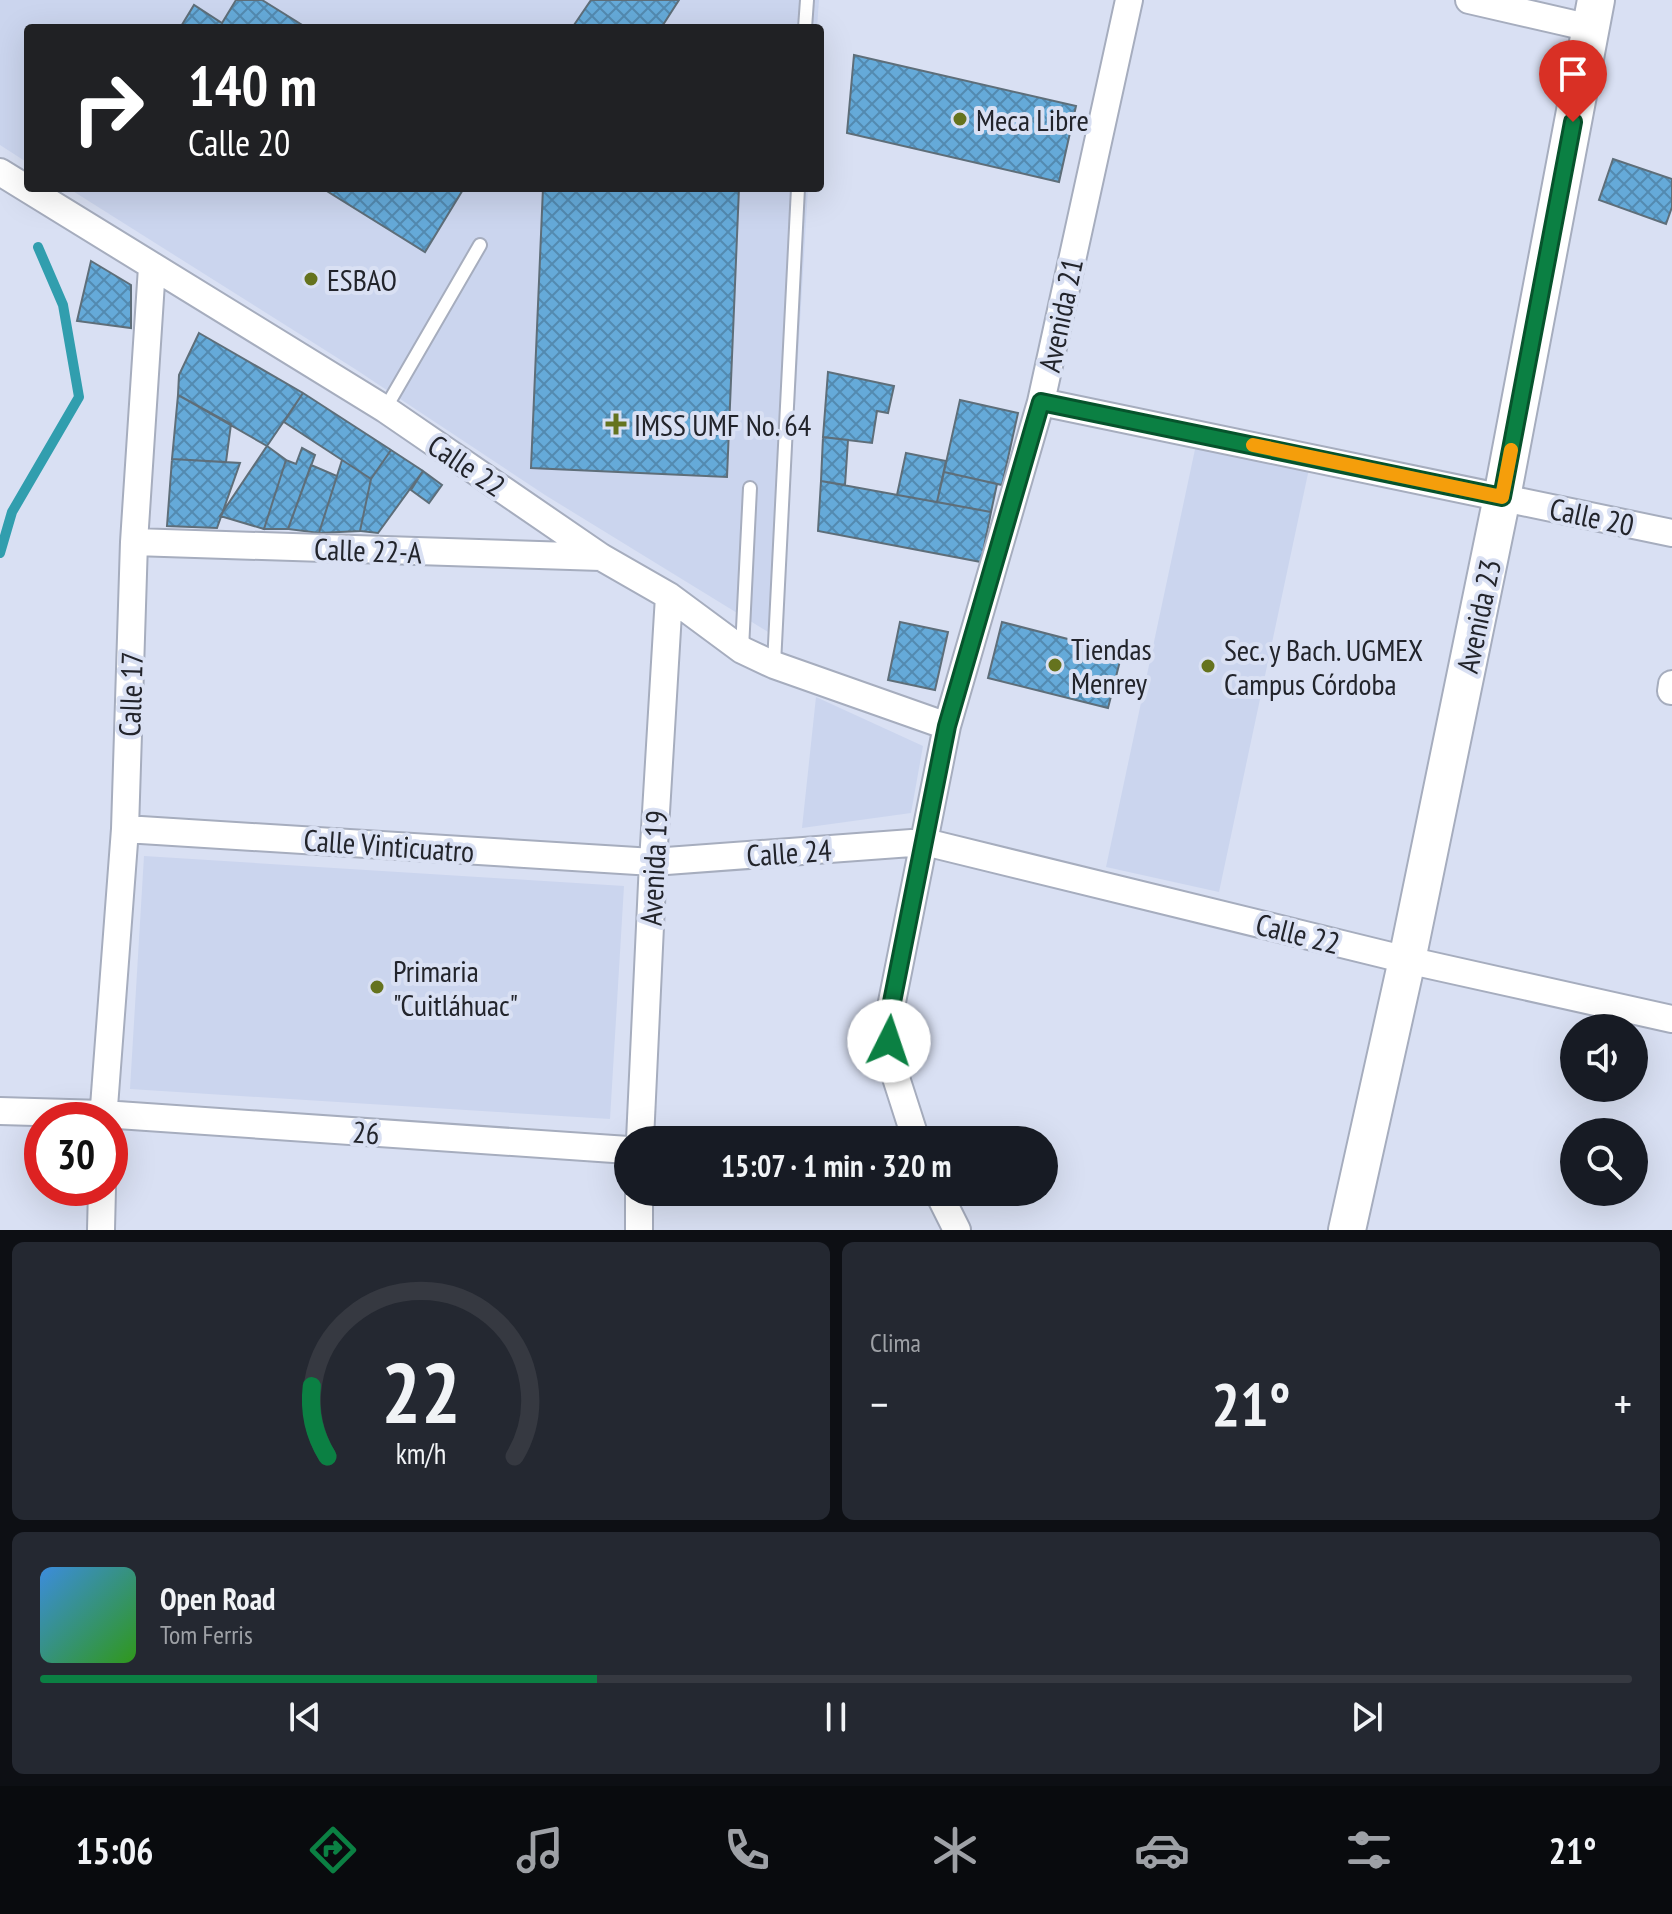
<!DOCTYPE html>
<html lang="es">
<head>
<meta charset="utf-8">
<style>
	body { margin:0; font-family:"PT Sans Narrow",sans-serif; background:#242831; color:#f1f3f6; height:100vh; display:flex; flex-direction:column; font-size:30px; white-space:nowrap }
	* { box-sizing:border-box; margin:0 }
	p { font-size:26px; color:#9ea1a6 }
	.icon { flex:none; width:44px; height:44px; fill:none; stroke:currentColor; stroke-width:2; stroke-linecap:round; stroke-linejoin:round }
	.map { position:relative; height:1230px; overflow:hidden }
	.sheet { display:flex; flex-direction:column; gap:12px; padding:12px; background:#0d0f14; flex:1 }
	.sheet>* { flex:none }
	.guide { position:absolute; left:24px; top:24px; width:800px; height:168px; border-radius:8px; box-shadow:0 8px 32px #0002; background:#202124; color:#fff; overflow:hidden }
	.fabs { position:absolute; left:1560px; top:1014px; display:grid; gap:16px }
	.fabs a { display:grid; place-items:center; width:88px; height:88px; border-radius:50%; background:#171b24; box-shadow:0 8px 32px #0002; font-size:40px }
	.speed { position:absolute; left:24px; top:1102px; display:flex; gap:16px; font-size:40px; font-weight:700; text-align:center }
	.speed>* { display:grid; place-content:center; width:104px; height:104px; border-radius:50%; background:#171b24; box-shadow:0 8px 32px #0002; line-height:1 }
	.speed .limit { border:12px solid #d22; background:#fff; color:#111 }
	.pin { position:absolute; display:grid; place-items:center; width:68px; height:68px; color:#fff; margin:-82px -34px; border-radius:50% 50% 50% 0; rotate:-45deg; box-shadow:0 0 8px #0007 }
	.pin .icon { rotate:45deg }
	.me { position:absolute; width:88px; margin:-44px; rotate:4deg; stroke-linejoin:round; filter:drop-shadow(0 0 6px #0008) }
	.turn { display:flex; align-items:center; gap:28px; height:168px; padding:0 32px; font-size:36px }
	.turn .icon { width:104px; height:104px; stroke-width:2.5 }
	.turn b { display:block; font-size:56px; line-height:68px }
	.big { font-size:60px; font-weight:700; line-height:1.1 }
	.sheet .card { flex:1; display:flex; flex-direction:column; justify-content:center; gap:12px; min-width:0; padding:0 28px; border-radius:12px; background:#242831 }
	.sheet .dial { align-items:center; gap:0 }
	.dial svg { height:208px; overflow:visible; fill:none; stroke:#363941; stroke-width:7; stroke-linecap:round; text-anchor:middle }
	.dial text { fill:#f1f3f6; stroke:none }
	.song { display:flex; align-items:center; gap:24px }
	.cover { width:96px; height:96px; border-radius:12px; background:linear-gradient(135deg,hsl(210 70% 55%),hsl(110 70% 35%)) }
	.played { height:8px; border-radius:4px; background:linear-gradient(90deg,#0b8043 35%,#363941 35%) }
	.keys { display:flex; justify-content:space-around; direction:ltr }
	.heat { display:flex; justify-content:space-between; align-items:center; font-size:44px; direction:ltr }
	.sheet .tiles { flex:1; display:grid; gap:12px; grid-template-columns:1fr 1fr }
	.card:last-child { grid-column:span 2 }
	.trip { position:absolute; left:614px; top:1126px; width:444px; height:80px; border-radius:40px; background:#171b24; box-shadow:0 8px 32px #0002; font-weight:700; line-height:80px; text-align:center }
	.tab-bar { display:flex; height:128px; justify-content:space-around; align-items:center; background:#090b0e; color:#9ea1a6 }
	.tab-bar .icon { width:56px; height:56px }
	.tab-bar .on { color:#0b8043 }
	.tab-bar b { font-size:36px; color:#f1f3f6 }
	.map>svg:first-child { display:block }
	.built { fill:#cbd5ee }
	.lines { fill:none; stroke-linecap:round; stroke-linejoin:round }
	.stream { stroke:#319eae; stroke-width:10 }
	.building { fill:url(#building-cross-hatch); stroke:#5e6e79; stroke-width:2 }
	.lane-casing { stroke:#a6adbe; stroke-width:16 }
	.street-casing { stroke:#a6adbe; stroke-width:30 }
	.secondary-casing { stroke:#a6adbe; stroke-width:40 }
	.lane { stroke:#fff; stroke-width:12 }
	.street { stroke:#fff; stroke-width:26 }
	.secondary { stroke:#fff; stroke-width:36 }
	.route-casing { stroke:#07532c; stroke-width:20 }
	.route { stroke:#0b8043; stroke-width:14 }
	.slow { stroke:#f59e0b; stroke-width:14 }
	.poi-dot { fill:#65731e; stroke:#d9e0f3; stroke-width:3 }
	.labels { text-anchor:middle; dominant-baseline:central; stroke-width:8; stroke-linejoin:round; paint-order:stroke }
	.poi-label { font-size:30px; fill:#22242b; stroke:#d9e0f3; text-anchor:start }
	.street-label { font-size:30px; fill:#22242b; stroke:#d9e0f3 }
</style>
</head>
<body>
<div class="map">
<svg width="1672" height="1230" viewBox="0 0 1672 1230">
	<defs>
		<pattern id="building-cross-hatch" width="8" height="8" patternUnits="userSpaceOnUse" patternTransform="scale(2)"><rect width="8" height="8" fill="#65aad9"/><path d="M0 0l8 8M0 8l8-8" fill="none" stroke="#538ab0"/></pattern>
	</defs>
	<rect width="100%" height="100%" fill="#d9e0f3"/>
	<path class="built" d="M0 0H819L817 28H28V163L0 145Z
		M68 188H808L781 640 545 495 355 369Z
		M1197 440 1310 464 1219 892 1106 867Z
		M816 697 923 746 911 813 802 828Z
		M144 856 624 886 610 1119 130 1089Z"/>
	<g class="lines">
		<path class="stream" d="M0 553 12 512 79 397 63 305 38 247"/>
	</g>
	<path class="building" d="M236 0H262L307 28H180L194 5 222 23Z
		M591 0H679L661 28H572Z
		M854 55 1076 106 1059 182 847 133Z
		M1613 159 1672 179V207L1666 224 1599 200Z
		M322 188H464L425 252Z
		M543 188H739L727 477 531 468Z
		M91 261 131 285V328L77 321Z
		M199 333 303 393 267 446 178 395 179 375Z
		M828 372 894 386 888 413 877 411 872 443 823 437Z
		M303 393 391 450 371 479 284 422Z
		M178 395 231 424 226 462 172 459Z
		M960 400 1018 413 1002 485 944 472Z
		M823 437 848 440 845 485 821 481Z
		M267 446 286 460 264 529 220 516Z
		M302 448 315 455 288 529H264L286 460 296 464Z
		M391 450 423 471 378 533 360 531 371 479Z
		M906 453 946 461 937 502 897 495Z
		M172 459 240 463 217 528 167 526Z
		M342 460 371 479 360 531 319 533Z
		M311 465 337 476 319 533 288 529Z
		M423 471 442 485 429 503 411 490Z
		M944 472 997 484 991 512 937 502Z
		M821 481 991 512 981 562 818 531Z
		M900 622 948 632 935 690 888 680Z
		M1002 622 1122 653 1108 708 988 678Z"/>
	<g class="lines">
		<defs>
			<path id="lane" d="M805 28 807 0
				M385 409 480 245
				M742 649 750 488
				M774 664 798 188"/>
			<path id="street" d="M1469 0 1591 28
				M0 172 385 409 601 557 669 596 742 650 774 665 947 726
				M1041 402 1672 533
				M134 542 601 557
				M1671 691 1672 684
				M125 829 653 862 925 842 1407 960 1672 1019
				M0 1111 103 1114 628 1150
				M103 1120 125 829 134 542 152 267
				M640 1140 653 862 669 596
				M916 1140 890 1059 888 1022 947 726 1041 402 1129 0
				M938 1192 957 1230
				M101 1230 102 1188
				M639 1230V1192"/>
			<path id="secondary" d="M1347 1230 1407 960 1502 497 1596 0"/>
		</defs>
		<use href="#lane" class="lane-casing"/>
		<use href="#street" class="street-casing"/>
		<use href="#secondary" class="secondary-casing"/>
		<use href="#lane" class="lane"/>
		<use href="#street" class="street"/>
		<use href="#secondary" class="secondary"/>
	</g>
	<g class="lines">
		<defs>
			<path id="route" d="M889 1041 888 1022 947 726 1041 402 1502 497 1573 122"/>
		</defs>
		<use href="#route" class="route-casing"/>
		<use href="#route" class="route"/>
		<path class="slow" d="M1253 445 1502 497 1511 450"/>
	</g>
	<g class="poi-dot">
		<circle cx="960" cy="119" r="8"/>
		<circle cx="311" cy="279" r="8"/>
		<path d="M612 412h8v8h8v8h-8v8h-8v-8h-8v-8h8z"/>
		<circle cx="1055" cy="665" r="8"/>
		<circle cx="1208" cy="666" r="8"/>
		<circle cx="377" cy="987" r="8"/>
	</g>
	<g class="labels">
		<g class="poi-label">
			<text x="976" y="119">Meca Libre</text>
			<text x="327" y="279">ESBAO</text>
			<text x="634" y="424">IMSS UMF No. 64</text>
			<text x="1071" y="648">Tiendas<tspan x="1071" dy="34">Menrey</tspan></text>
			<text x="1224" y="649">Sec. y Bach. UGMEX<tspan x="1224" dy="34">Campus Córdoba</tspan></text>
			<text x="393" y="970">Primaria<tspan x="393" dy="34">"Cuitláhuac"</tspan></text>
		</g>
		<g class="street-label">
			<text transform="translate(1060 315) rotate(-78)">Avenida 21</text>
			<text transform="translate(467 465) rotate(34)">Calle 22</text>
			<text transform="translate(1592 516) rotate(12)">Calle 20</text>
			<text transform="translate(368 550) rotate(2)">Calle 22-A</text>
			<text transform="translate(1478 616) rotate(-78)">Avenida 23</text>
			<text transform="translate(130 694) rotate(-88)">Calle 17</text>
			<text transform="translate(389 845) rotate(4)">Calle Vinticuatro</text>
			<text transform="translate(789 852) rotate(-4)">Calle 24</text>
			<text transform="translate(653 868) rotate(-87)">Avenida 19</text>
			<text transform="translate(1298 933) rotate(14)">Calle 22</text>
			<text transform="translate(366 1132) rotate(4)">26</text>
		</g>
	</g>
</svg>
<div class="fabs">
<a><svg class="icon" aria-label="sound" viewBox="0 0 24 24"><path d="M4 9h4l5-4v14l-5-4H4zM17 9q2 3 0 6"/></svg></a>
<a><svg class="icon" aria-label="search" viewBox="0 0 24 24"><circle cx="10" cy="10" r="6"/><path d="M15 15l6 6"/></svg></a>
</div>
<div class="speed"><div class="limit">30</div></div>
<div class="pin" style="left:1573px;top:122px;background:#d93025"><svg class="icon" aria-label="arrive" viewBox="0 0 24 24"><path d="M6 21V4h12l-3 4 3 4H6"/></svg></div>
<svg class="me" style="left:889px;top:1041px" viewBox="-20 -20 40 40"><circle r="19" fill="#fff"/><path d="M0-13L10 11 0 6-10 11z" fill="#0b8043"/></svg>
<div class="trip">15:07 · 1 min · 320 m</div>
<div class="guide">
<div class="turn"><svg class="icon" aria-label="right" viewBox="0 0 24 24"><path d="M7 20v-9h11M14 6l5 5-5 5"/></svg><div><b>140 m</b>Calle 20</div></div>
</div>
</div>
<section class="sheet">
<div class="tiles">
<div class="card dial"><svg viewBox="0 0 100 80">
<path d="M14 69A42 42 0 1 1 86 69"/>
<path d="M14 69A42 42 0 0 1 8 42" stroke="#0b8043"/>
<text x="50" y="56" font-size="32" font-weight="700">22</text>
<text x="50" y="72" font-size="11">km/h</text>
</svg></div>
<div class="card"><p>Clima</p>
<div class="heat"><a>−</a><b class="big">21°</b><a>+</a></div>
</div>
<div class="card">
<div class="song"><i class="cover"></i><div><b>Open Road</b><p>Tom Ferris</p></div></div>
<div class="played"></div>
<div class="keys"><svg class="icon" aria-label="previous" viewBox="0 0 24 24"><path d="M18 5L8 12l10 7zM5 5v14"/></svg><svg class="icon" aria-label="pause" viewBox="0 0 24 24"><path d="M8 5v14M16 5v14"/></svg><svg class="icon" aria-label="next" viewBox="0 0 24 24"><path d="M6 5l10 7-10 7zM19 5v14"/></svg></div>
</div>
</div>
</section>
<nav class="tab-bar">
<b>15:06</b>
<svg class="icon on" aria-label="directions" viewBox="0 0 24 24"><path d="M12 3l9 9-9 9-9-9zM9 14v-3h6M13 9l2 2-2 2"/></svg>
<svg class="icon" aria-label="music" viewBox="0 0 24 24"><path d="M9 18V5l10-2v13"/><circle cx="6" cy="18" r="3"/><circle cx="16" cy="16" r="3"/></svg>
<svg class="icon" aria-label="phone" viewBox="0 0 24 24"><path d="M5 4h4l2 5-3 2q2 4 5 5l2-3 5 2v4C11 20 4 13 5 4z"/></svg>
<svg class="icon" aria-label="climate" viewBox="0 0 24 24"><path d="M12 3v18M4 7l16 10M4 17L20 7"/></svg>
<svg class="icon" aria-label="car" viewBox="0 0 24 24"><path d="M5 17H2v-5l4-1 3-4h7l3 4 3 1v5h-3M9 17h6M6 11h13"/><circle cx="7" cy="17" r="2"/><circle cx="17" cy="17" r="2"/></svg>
<svg class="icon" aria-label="filters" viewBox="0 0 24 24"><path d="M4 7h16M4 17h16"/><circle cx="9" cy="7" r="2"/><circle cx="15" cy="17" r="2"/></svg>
<b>21°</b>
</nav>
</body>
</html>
